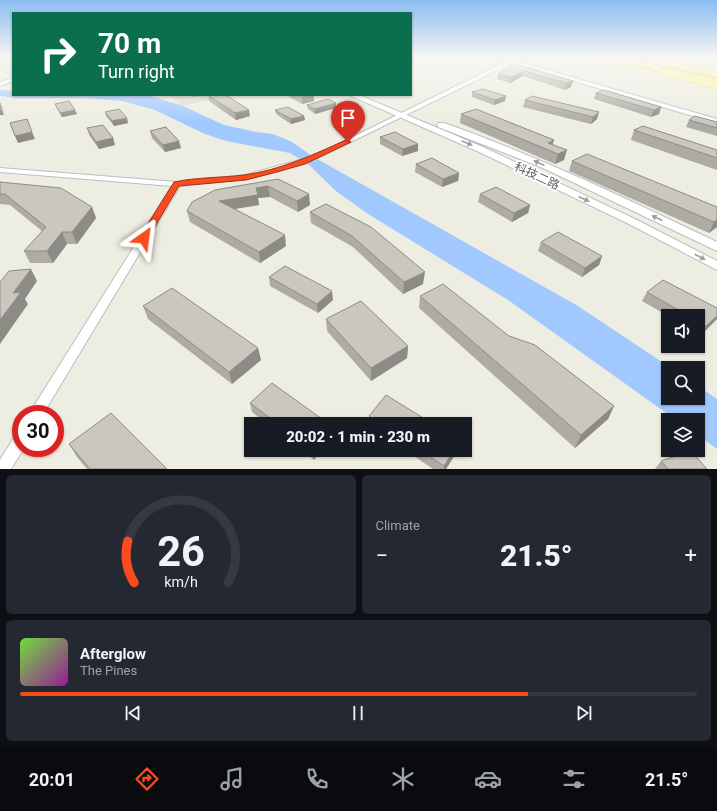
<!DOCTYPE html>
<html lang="en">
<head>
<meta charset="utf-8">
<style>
	body { margin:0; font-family:Roboto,"Noto Sans SC",sans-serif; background:#242831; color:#f1f3f6; height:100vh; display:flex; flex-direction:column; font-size:15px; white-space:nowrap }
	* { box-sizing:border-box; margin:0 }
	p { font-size:13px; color:#9ea1a6 }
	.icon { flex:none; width:22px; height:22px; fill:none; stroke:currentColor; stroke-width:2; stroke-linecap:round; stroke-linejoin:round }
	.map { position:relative; height:469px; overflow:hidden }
	.side { display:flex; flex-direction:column; gap:6px; padding:6px; background:#0d0f14; flex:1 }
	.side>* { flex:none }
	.top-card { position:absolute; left:12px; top:12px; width:400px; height:84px; border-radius:0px; box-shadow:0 1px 3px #0004; background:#0b6e4f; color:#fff; overflow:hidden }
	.controls { position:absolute; left:661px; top:309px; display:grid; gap:8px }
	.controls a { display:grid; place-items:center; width:44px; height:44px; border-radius:0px; background:#171b24; box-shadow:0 1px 3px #0004; font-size:20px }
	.speed { position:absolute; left:12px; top:405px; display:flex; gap:8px; font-size:20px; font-weight:700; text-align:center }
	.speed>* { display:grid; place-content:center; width:52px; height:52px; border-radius:50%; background:#171b24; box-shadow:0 1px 3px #0004; line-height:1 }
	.speed .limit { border:6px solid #d22; background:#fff; color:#111 }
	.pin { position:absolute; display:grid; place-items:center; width:34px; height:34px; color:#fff; margin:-41px -17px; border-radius:50% 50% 50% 0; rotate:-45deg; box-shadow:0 0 4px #0007 }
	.pin .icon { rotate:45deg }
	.me { position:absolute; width:44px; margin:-22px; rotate:31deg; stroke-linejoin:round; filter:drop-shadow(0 0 3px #0008) }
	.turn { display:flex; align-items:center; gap:14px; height:84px; padding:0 20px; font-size:18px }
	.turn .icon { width:52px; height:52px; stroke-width:2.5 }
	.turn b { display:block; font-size:28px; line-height:34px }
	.big { font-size:30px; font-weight:800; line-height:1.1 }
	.side .card { flex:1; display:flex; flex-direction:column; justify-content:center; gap:6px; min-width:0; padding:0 14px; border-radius:6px; background:#242831 }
	.side .dial { align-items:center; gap:0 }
	.dial svg { height:104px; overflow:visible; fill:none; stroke:#363941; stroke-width:7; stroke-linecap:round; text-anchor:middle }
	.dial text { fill:#f1f3f6; stroke:none }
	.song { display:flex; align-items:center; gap:12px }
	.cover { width:48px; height:48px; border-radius:6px; background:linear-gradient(135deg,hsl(100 70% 55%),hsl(300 70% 35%)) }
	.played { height:4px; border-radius:2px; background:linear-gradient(90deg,#f84c1e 75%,#363941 75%) }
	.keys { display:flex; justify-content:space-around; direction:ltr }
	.heat { display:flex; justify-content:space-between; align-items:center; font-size:22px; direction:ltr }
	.side .tiles { flex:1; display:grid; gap:6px; grid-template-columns:1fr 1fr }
	.card:last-child { grid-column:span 2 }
	.trip { position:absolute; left:244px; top:417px; width:228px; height:40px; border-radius:0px; background:#171b24; box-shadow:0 1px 3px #0004; font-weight:800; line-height:40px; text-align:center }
	.tabs { display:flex; height:64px; justify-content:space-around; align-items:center; background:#090b0e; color:#9ea1a6 }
	.tabs .icon { width:28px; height:28px }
	.tabs .active { color:#f84c1e }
	.tabs b { font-size:18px; color:#f1f3f6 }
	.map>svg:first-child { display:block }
	.education { fill:#deddd0 }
	.water { fill:#a1c9ff }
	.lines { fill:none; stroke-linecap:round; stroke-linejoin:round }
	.minor-casing { stroke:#bcbec4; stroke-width:2 }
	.tertiary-casing { stroke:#bcbec4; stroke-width:2 }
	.primary-casing { stroke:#fde34c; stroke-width:2 }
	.trunk-casing { stroke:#f0c500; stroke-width:2 }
	.minor { fill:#fff; fill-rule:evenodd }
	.tertiary { fill:#fff; fill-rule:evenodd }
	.primary { fill:#fffca6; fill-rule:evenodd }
	.trunk { fill:#fff697; fill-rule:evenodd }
	.wall { fill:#adaba3 }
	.shaded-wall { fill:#8d8b85 }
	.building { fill:#c9c7be; stroke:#8d8b85 }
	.oneway { fill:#9c9ea2 }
	.route { fill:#f84c1e; stroke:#a13114 }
	.labels { text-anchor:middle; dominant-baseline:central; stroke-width:3.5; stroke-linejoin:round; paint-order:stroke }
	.street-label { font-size:12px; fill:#5a5d64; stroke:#fff }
</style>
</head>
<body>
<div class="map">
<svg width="717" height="469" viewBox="0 0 717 469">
	<rect width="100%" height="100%" fill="#eeede1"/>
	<path class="education" d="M9 58H13V74L0 72V63Z
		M168 95H230L183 106Z"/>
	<path class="water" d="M0 90 13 91V95L151 96 183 106 224 125 256 132 273 134 292 142 312 156 578 306 671 368H668V398H698V386L717 399V449L698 435V420H676L508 300 368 214 336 191 309 165 290 153 226 141 205 134 155 110 122 101 85 98H16L0 96Z"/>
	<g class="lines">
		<defs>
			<path id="minor" d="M499 58H505L717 119V123L512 63 318 158 245 179 180 186 43 414H29L172 186 0 172V168L177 182 245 175 314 156 507 61Z
				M13 78V81L0 86V82Z
				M21 432V448H24L11 469H0V460L16 434Z"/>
			<path id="tertiary" d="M349 95H359L483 147 637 220 717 261V270L629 224 477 151Z
				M438 123H444C538 156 627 199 717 242V251L543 168 438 127 437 125Z"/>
			<path id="primary" d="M600 58H612L633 62 634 64 630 66 601 60Z
				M641 58H653L717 72V76L644 60Z
				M660 70H663L717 82V88L660 74Z"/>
			<path id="trunk" d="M610 58H623L717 79V85L611 60Z"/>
		</defs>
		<use href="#minor" class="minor-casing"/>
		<use href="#tertiary" class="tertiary-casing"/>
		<use href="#primary" class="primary-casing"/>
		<use href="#trunk" class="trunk-casing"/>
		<use href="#minor" class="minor"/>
		<use href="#tertiary" class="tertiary"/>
		<use href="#primary" class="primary"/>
		<use href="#trunk" class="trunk"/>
	</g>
	<path class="wall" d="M515 64 573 81 571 87 565 90 523 76 510 83 497 79 498 74Z
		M472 92 505 101 494 105 472 97Z
		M596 93 661 107 659 114 651 117 594 99Z
		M208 95 250 116 236 120 209 101Z
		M286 95H314V101L302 104Z
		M525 100 599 112 597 119 591 124 523 107Z
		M55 104 75 110 77 114 62 117 57 108Z
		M307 105 336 108 315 114 308 109Z
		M275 110 304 116 305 120 291 124 276 114Z
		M105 112 128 123 114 126 106 116Z
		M461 114 553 144 564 160 555 164 460 123Z
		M689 120 717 122V136L686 127Z
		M87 128 113 138 115 145 99 149 89 135Z
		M634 130 717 150V170L631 140Z
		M150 131 181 148 165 152 152 138Z
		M380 137 418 144V151L402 156 380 144Z
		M572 161 717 207V227L709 233 569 171Z
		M416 164 459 173 458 181 442 187 415 172Z
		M278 179 310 205 298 212 270 197 258 198 259 205 235 209 286 246 260 263 190 222 187 211Z
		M0 182 92 207 96 218 77 244H67L53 263H30L24 251 42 231 10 205 0 204Z
		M480 194 530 205 528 213 512 222 478 202Z
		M326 204 423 284 403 294 353 247 311 223 310 212Z
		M541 242 602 256 599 265 582 277 538 251Z
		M269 277 333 300 318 313 270 286Z
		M647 292 716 320 701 335 698 334V316H668L642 301Z
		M420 296 509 336 614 406 608 419 575 448 419 308Z
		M143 306 258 348 261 360 232 384 148 319Z
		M326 319 408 346 407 358 371 381 327 331Z
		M250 403 329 424H267L252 412Z
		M369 416 433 424H369Z
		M69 444 167 469H87L77 457Z
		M301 450H322L314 460Z
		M405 450H458L446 469H433Z
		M661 461 707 469H655Z"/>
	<path class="shaded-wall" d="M415 58 414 64H411V59Z
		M524 71 523 76 510 83 511 77Z
		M573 81 571 87 565 90 566 83Z
		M192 95H203L193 97Z
		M311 95H314V101L302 104V97Z
		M506 96 505 101 494 105 495 100Z
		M0 103 4 115H0Z
		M336 103V108L315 114V109Z
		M661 107 659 114 651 117 654 110Z
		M75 110 77 114 62 117 60 113Z
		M249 110 250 116 236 120 235 113Z
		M599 112 597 119 591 124 593 117Z
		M304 116 305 120 291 124V119Z
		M127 118 128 123 114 126 112 121Z
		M32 132 35 139 18 143 15 136Z
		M113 138 115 145 99 149 96 142Z
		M554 140 551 150 548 143Z
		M179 141 181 148 165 152 163 145Z
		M418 144V151L402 156 403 149Z
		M567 150 564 160 555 164 558 154Z
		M459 173 458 181 442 187 443 179Z
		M268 186 270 197 258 198 259 205 221 211 219 201 256 188Z
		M309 194 310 205 298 212 297 201Z
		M530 205 528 213 512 222 514 213Z
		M92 207 96 218 77 244 72 232Z
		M717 220V227L709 233 714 222Z
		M62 232 67 244 53 263 47 251Z
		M285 235 286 246 260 263 259 252Z
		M602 256 599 265 582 277 585 268Z
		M31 269 37 281 25 299 28 304 0 344V320L13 293Z
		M425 272 423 284 403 294 404 282Z
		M332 291 333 300 318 313 317 304Z
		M717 316V319L701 335 706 326Z
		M408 346 407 358 371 381V368Z
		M258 348 261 360 232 384 229 372Z
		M614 406 608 419 575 448 581 435Z
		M313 450H322L314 460 313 451Z
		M454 450H458L446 469H444V466Z"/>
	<path class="building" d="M515 64 573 81 566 83 524 71 511 77 498 74Z
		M483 89 506 96 495 100 472 92Z
		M604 90 661 107 654 110 596 93Z
		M208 95H226L249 110 235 113Z
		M297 95H311L302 97Z
		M532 96 599 112 593 117 525 100Z
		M328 99 336 103 315 109 307 105Z
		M69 101 75 110 60 113 55 104Z
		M0 103 2 110 0 111Z
		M288 107 304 116 291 119 275 110Z
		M119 109 127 118 112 121 105 112Z
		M476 109 554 140 548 143 567 150 558 154 461 114Z
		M695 116 717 122V128L689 120Z
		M27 119 32 132 15 136 10 123Z
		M103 125 113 138 96 142 87 128Z
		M643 126 717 150V158L634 130Z
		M166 127 179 141 163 145 150 131Z
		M395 132 418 144 403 149 380 137Z
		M587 154 717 207V220L714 222 572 161Z
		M432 158 459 173 443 179 416 164Z
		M278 179 309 194 297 201 268 186 256 188 258 195 219 201 285 235 259 252 187 211 192 202 215 190Z
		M0 182 61 188 92 207 72 232H62L47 251H24L46 227 5 194H0Z
		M496 187 530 205 514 213 480 194Z
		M326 204 371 227 425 272 404 282 352 236 310 212Z
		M558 232 602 256 585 268 541 242Z
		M285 266 332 291 317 304 269 277Z
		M31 269 13 293 21 292 0 320V282L9 271Z
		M663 280 717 308V316L706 326 698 321V316H689L647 292Z
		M443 284 509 336 535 345 614 406 581 435 420 296Z
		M172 288 258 348 229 372 143 306Z
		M361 301 408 346 371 368 326 319Z
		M272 383 329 424H278L250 403Z
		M386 395 433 424H381L369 416Z
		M111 413 167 469H90L69 444Z
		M420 450H454L444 466Z
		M691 451 707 469H668L661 461Z"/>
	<defs><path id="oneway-solid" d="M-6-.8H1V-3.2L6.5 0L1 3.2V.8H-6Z"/></defs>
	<g class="oneway">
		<use href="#oneway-solid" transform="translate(467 143) rotate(23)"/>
		<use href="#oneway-solid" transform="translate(539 163) rotate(-156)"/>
		<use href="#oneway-solid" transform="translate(584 199) rotate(25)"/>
		<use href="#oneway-solid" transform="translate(657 218) rotate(-154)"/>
		<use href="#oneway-solid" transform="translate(700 257) rotate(28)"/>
	</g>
	<linearGradient id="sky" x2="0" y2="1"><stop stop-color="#8bbcf1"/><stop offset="0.47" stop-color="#f7f7f2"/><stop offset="1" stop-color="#f7f7f2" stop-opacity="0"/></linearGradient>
	<rect width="717" height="123" fill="url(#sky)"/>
	<path class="route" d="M346 140 351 142 305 164 277 172 246 180 179 186 147 240 144 241 139 238 174 182C197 177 221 178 244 175 280 170 313 155 346 140Z"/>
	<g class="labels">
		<g class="street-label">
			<text transform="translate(537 176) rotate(25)">科技二路</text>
		</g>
	</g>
</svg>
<div class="controls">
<a><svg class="icon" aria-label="sound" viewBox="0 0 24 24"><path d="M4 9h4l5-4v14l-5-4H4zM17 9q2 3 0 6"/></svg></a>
<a><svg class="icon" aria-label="search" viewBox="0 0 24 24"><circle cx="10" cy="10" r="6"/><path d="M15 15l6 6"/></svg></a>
<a><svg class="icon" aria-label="layers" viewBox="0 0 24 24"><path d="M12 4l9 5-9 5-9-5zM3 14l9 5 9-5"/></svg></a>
</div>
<div class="speed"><div class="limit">30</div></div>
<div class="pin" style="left:348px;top:142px;background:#d93025"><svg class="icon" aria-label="arrive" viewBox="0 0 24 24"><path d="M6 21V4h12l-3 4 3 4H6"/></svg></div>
<svg class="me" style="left:144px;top:238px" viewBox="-20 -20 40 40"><path d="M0-17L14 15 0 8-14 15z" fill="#f84c1e" stroke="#fff" stroke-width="4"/></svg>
<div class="trip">20:02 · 1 min · 230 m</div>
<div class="top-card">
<div class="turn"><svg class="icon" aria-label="right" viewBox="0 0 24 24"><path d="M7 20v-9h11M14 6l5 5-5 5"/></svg><div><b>70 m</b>Turn right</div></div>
</div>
</div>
<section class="side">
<div class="tiles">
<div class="card dial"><svg viewBox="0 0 100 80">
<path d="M14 69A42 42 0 1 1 86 69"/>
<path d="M14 69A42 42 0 0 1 9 37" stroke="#f84c1e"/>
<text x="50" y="56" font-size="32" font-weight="700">26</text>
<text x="50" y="72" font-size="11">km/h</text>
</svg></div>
<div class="card"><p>Climate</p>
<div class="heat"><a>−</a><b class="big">21.5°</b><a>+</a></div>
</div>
<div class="card">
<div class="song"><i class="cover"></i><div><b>Afterglow</b><p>The Pines</p></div></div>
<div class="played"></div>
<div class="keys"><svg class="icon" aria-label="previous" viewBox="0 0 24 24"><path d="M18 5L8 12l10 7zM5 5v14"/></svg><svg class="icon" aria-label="pause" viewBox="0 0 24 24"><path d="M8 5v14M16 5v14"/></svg><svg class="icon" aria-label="next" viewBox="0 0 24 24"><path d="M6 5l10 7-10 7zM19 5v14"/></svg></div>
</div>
</div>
</section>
<nav class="tabs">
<b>20:01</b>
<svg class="icon active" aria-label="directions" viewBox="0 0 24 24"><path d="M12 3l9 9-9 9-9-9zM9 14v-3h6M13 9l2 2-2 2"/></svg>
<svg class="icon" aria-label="music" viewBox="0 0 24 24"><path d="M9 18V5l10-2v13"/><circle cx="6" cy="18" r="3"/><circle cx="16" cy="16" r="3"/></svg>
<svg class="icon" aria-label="phone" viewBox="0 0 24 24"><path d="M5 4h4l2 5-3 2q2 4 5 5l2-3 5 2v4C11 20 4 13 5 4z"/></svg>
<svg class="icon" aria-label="climate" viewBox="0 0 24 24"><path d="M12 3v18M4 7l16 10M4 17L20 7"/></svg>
<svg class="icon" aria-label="car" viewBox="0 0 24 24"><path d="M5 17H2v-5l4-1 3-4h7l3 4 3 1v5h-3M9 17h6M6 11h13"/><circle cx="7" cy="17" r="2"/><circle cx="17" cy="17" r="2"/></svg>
<svg class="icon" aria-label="filters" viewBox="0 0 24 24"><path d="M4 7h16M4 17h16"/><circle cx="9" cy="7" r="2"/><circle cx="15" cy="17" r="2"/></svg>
<b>21.5°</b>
</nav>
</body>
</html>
